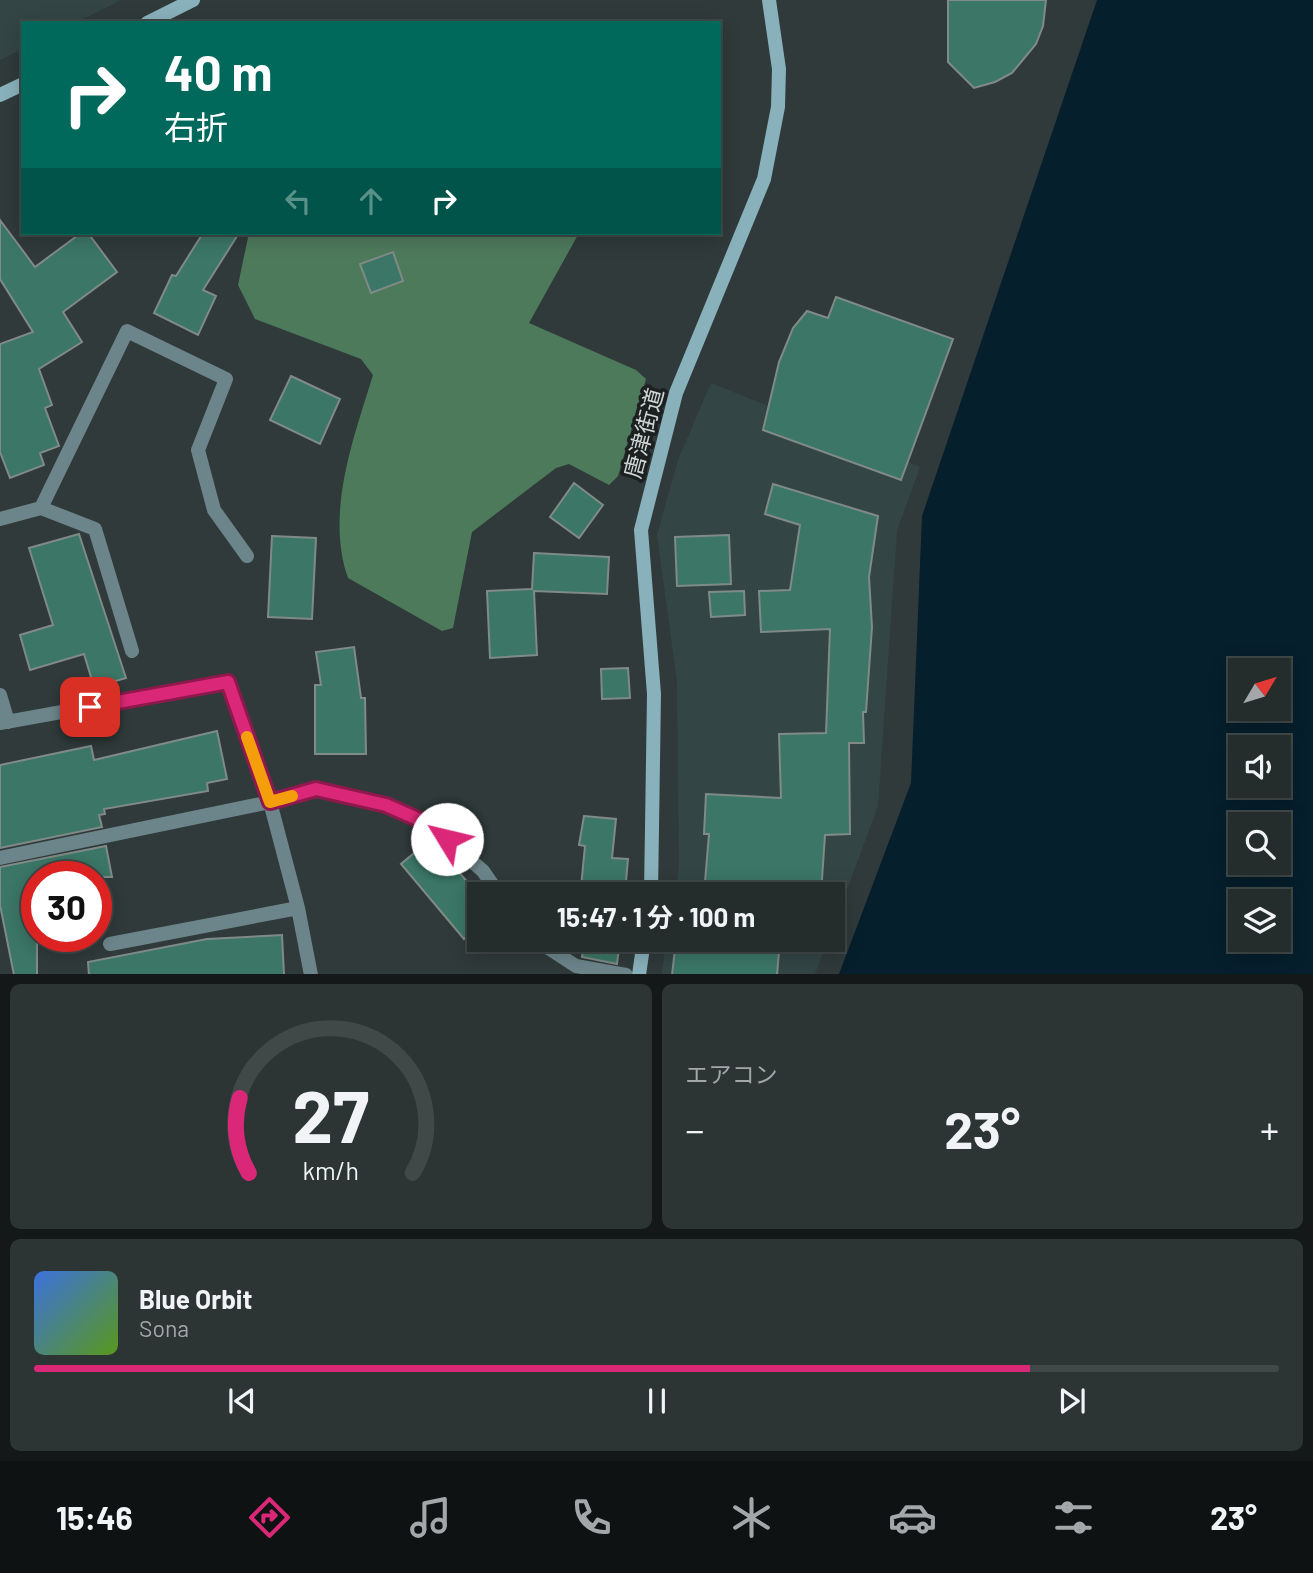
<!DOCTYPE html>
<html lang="ja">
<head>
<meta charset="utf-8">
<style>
	body { margin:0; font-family:Barlow,"Noto Sans JP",sans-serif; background:#2c3434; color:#f1f3f6; height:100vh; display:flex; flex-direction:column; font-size:26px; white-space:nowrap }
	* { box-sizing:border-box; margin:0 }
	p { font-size:23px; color:#a3a7a9 }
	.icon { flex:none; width:38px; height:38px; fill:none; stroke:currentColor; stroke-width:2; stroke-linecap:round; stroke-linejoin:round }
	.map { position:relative; height:974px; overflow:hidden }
	.panel { display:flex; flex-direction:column; gap:10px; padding:10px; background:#141818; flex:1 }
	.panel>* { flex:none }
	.guide { position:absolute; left:21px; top:21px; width:700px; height:214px; border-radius:0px; box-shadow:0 4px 18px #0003,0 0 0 2px #414848; background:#00695c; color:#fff; overflow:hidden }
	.needle { width:46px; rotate:52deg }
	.controls { position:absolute; left:1228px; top:658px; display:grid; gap:14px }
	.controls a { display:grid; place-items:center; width:63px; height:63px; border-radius:0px; background:#242c2c; box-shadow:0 4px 18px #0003,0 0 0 2px #414848; font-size:35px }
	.speed { position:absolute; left:21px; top:861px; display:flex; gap:14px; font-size:35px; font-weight:700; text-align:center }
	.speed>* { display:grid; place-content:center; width:91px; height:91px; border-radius:50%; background:#242c2c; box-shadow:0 4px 18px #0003,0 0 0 2px #414848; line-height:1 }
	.speed .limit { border:10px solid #d22; background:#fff; color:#111 }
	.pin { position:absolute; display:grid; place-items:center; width:60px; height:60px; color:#fff; margin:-30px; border-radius:14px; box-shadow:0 4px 10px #0006 }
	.me { position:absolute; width:77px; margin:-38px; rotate:306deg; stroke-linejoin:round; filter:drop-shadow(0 0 5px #0008) }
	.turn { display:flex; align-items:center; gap:24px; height:147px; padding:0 28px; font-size:32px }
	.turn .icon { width:91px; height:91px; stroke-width:2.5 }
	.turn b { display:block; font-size:49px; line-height:60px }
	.lanes { display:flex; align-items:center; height:66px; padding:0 28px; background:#0003; justify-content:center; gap:35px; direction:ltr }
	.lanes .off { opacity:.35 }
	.big { font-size:52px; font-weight:700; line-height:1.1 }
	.panel .tile { flex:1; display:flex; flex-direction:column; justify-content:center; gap:10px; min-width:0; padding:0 24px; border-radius:10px; background:#2c3434 }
	.panel .dial { align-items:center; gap:0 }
	.dial svg { height:182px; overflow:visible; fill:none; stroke:#414848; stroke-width:7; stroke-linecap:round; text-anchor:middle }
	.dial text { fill:#f1f3f6; stroke:none }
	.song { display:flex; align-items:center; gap:21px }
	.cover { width:84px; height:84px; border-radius:10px; background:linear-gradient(135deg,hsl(220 70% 55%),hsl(90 70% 35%)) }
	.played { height:7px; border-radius:4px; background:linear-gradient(90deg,#db2777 80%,#414848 80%) }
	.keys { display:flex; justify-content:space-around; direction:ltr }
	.heat { display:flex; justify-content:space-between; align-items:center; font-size:38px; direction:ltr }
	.panel .tiles { flex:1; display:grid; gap:10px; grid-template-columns:1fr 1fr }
	.tile:last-child { grid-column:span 2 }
	.trip { position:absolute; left:467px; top:882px; width:378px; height:70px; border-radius:0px; background:#242c2c; box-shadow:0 4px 18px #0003,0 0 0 2px #414848; font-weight:700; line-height:70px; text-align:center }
	.menu { display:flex; height:112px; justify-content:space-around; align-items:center; background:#0e1212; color:#a3a7a9 }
	.menu .icon { width:49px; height:49px }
	.menu .on { color:#db2777 }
	.menu b { font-size:32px; color:#f1f3f6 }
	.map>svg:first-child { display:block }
	.built { fill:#334545 }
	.forest { fill:#4e7a5c }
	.water { fill:#061f2c; fill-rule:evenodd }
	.building { fill:#3b7666; stroke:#808a86; stroke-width:2 }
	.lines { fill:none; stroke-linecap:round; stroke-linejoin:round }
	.lane { stroke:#6c858b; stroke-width:14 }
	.street { stroke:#6c858b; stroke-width:14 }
	.secondary { stroke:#89b1bb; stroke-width:14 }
	.route-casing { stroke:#8e194d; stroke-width:18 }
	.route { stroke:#db2777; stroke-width:12 }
	.slow { stroke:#f59e0b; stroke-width:12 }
	.labels { text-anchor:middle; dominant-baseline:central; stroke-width:7; stroke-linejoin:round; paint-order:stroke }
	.street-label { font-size:23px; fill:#d0d6d5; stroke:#1c2020 }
</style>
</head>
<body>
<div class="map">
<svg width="1313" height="975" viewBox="0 0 1313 975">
	<rect width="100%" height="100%" fill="#303a3a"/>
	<path class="built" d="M0 0H121L75 23H23V49L0 60Z
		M711 383 920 467 897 531 878 806 833 927V894H675L679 867 677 682 657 535 678 460Z
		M667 940H828L815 974 661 975Z"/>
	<path class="forest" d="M249 233H579L529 323 636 370 646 379 618 476 609 485 569 464 556 468 472 532 453 628 442 631 348 578C325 513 354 437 373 375L361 359 255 319 238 285Z"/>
	<path class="water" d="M1097 0H1313V974H839L911 783 922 516ZM1241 670H1279V709H1241ZM1241 747H1279V786H1241ZM1241 824H1279V863H1241ZM1241 901H1279V940H1241Z"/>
	<path class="building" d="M948 0H1046L1043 26 1036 44 1012 73 995 82 974 88 948 62Z
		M0 220 35 267 81 233H88L117 272 63 312 82 342 39 369 52 405 45 408 59 446 40 453 44 465 10 478 0 452V344L33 332 0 279Z
		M203 233H239L203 290 216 296 198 335 154 313 172 275 176 276Z
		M393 252 403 281 371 293 360 264Z
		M836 297 953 339 901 480 763 430 779 362 793 328 807 311 828 318Z
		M291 376 340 399 320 444 270 420Z
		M574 483 603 505 579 538 550 517Z
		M773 484 878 516 869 577 872 627 866 712H863L864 743H849L850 834 825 835 821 894H704L709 834H704L706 794 781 798 779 734 826 733 830 629 761 632 759 591 790 590 800 525 765 514Z
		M79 534 126 678 94 687 84 654 30 670 20 635 53 625 29 548Z
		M729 535 731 584 677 586 675 537Z
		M272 536 316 538 312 619 268 617Z
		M534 553 609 557 607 594 534 591 537 655 490 658 487 591 532 589Z
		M744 591 745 615 711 617 709 592Z
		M354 647 361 698H365L366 754H315V685H321L316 652Z
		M628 668 630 698 602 699 601 669Z
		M217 731 227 779 207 783 208 791 104 809 105 814 99 815 102 827 0 848V765L91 746 94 760Z
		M584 816 616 819 612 858 628 859 625 892 581 887 585 846 579 845Z
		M431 839 480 897V925L464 939 401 864Z
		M106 846 112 877H37V975H14L0 905V867Z
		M282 935 284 975H89L88 962 207 939Z
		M584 940H620L617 964 582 957Z
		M676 940H780L777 975H672Z"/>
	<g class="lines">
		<path class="lane" d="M41 508 95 529 132 651
			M0 519 41 508 127 331 226 379 198 450 214 510 247 556"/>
		<path class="street" d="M0 695 8 722
			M0 723 228 682 270 802 298 908 311 975
			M0 858 270 802 316 789 386 805 429 824 483 871 499 894
			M536 940 576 966 626 975
			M110 944 298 908"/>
		<path class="secondary" d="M147 23 193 0
			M0 95 23 84
			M651 894 654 694 641 530 676 393 764 179 778 107 779 69 769 0
			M639 975 644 940"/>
	</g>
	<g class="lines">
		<defs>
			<path id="route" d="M90 707 228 682 270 802 316 789 386 805 429 824 447 839"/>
		</defs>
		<use href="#route" class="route-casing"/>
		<use href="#route" class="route"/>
		<path class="slow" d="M247 737 270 802 292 796"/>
	</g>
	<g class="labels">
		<g class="street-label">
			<text transform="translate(643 433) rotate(-75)">唐津街道</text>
		</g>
	</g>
</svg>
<div class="controls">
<a><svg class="needle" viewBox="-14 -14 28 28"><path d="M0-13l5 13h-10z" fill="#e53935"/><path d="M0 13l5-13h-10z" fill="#a3a7a9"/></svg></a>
<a><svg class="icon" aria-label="sound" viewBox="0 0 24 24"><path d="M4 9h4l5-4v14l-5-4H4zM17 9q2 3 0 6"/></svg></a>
<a><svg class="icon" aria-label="search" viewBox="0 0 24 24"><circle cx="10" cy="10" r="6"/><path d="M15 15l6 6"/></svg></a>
<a><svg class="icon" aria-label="layers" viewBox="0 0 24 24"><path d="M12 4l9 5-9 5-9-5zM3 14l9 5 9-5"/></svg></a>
</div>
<div class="speed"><div class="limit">30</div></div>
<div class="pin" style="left:90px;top:707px;background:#d93025"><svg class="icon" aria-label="arrive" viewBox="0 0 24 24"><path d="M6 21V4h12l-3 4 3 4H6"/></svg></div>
<svg class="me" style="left:447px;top:839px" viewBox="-20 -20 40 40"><circle r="19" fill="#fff"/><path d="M0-13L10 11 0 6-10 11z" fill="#db2777"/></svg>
<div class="trip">15:47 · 1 分 · 100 m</div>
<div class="guide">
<div class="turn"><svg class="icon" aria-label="right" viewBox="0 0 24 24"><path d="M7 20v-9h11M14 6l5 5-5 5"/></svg><div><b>40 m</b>右折</div></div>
<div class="lanes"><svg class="icon off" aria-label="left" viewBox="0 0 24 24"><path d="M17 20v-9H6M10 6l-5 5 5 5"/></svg><svg class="icon off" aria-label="ahead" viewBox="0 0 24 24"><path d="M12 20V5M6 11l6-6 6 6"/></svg><svg class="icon" aria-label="right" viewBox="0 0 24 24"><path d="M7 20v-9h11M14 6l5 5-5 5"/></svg></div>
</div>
</div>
<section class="panel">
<div class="tiles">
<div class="tile dial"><svg viewBox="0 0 100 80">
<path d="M14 69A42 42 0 1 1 86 69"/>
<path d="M14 69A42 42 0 0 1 10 36" stroke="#db2777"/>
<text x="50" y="56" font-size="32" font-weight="700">27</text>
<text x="50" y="72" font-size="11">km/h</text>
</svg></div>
<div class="tile"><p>エアコン</p>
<div class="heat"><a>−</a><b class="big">23°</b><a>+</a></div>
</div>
<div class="tile">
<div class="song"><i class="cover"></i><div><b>Blue Orbit</b><p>Sona</p></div></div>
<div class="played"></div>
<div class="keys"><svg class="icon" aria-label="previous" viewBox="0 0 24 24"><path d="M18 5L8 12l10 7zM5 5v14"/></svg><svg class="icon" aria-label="pause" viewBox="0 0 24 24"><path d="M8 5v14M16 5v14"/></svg><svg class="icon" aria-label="next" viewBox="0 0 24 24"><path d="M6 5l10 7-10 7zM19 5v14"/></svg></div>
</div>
</div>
</section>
<nav class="menu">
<b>15:46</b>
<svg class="icon on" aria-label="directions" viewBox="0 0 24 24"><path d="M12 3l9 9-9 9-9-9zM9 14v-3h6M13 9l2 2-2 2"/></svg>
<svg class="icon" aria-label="music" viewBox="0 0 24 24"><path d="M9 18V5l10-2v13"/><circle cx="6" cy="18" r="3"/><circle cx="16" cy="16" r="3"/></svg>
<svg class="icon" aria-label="phone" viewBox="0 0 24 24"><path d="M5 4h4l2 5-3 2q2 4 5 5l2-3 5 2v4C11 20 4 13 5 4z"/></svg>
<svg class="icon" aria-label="climate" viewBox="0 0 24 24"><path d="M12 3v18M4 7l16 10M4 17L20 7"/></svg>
<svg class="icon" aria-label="car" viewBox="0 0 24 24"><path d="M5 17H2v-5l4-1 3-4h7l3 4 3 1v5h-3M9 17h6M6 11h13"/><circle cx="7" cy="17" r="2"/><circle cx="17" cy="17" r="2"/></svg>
<svg class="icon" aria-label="filters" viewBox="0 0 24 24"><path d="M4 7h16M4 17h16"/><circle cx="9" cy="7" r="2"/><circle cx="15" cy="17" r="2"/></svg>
<b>23°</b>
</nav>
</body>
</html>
